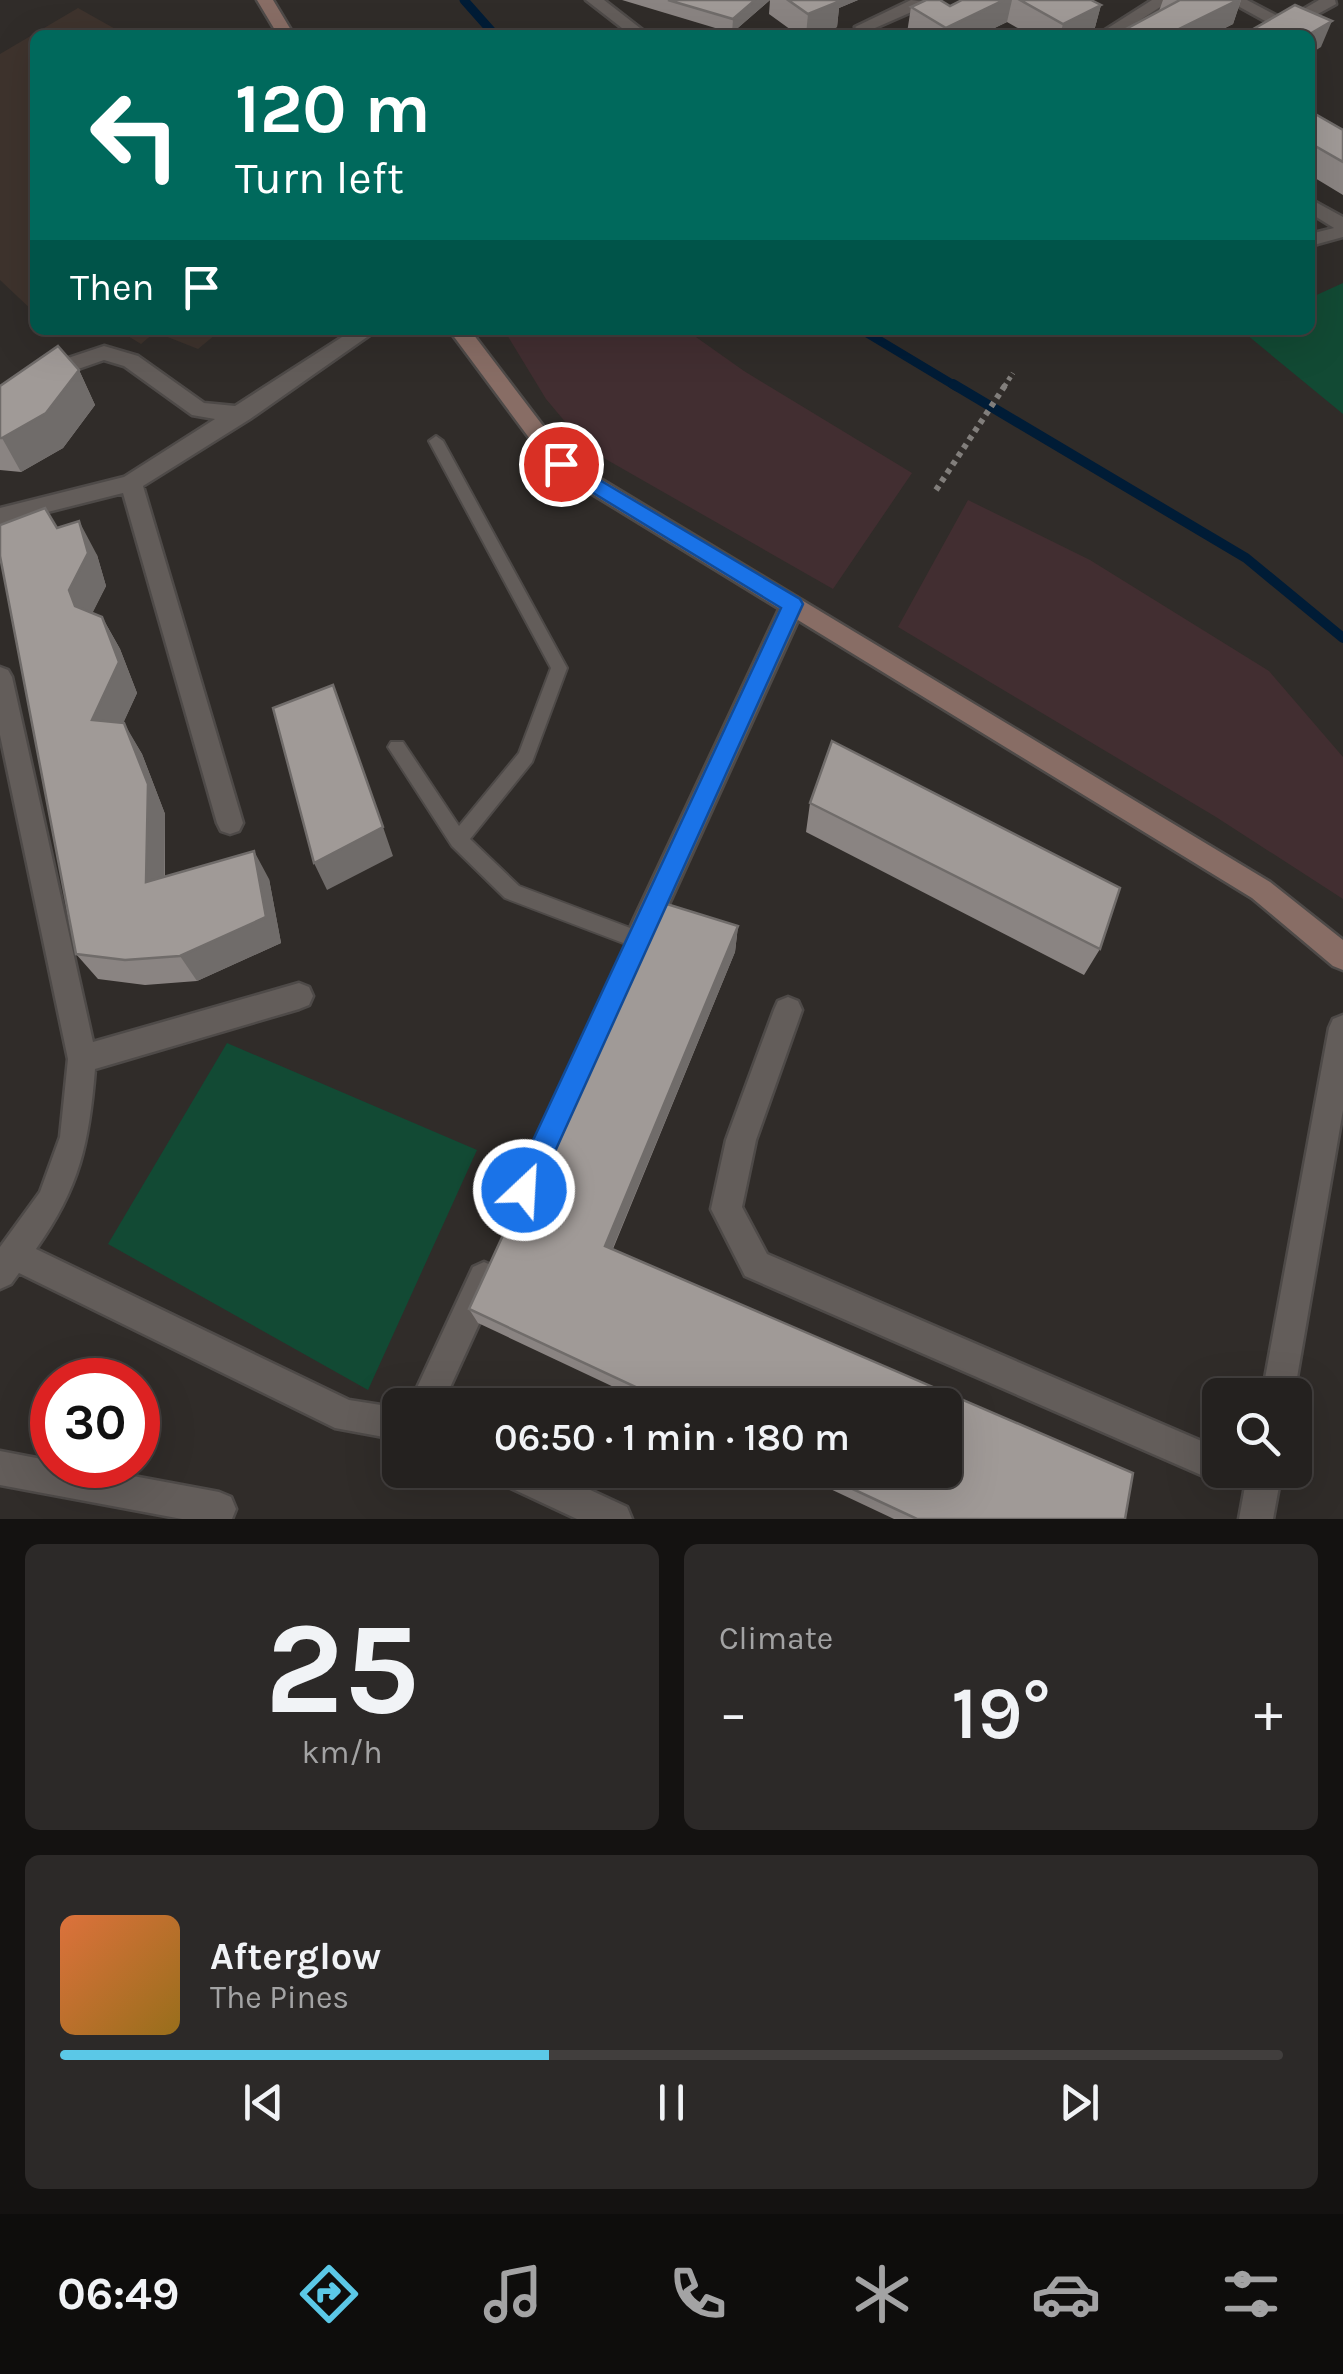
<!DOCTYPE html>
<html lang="en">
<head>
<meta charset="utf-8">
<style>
	body { margin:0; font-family:Karla,sans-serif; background:#2c2928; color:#f1f3f6; height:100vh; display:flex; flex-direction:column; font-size:38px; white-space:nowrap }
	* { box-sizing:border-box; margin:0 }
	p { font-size:32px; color:#a3a3a4 }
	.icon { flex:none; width:55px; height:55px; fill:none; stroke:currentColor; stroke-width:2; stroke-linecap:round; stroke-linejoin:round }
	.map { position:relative; height:1519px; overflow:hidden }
	.panel { display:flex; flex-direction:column; gap:25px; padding:25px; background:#141211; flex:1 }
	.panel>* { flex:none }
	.hud { position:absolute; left:30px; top:30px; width:1285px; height:305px; border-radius:15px; box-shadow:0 10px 40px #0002,0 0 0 2px #413e3d; background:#00695c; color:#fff; overflow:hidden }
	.controls { position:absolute; left:1202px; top:1378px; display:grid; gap:20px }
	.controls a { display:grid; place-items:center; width:110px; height:110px; border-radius:15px; background:#24211f; box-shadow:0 10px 40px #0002,0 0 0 2px #413e3d; font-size:50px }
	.speed { position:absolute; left:30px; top:1358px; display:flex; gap:20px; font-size:50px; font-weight:700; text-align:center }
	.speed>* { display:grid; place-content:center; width:130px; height:130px; border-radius:50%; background:#24211f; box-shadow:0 10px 40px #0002,0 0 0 2px #413e3d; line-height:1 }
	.speed .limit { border:15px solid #d22; background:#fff; color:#111 }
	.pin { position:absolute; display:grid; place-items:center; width:85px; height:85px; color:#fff; margin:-42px; border:5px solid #fff; border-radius:50%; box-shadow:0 2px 10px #0007 }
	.me { position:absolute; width:110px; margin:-55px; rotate:25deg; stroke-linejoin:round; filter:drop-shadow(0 0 8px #0008) }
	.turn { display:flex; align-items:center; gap:35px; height:210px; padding:0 40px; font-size:45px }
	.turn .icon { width:130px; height:130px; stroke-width:2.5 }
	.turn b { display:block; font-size:70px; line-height:85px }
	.then { display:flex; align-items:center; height:95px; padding:0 40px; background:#0003; gap:20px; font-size:38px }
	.big { font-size:75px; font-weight:600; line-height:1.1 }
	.panel .widget { flex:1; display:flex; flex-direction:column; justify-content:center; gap:15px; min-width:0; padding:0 35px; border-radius:15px; background:#2c2928 }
	.panel .dial { align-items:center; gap:0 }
	.dial b { font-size:130px; line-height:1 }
	.song { display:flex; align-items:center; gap:30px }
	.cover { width:120px; height:120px; border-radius:15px; background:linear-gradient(135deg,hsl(20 70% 55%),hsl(40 70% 35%)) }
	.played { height:10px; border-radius:5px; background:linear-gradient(90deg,#5bc8e7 40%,#413e3d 40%) }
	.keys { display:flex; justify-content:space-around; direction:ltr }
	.heat { display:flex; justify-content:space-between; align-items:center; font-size:55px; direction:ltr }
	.panel .tiles { flex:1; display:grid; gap:25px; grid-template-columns:1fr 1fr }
	.widget:last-child { grid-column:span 2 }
	.trip { position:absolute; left:382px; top:1388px; width:580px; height:100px; border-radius:15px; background:#24211f; box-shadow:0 10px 40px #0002,0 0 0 2px #413e3d; font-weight:600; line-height:100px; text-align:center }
	.menu { display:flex; height:160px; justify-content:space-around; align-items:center; background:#0e0d0c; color:#a3a3a4 }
	.menu .icon { width:70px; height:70px }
	.menu .selected { color:#5bc8e7 }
	.menu b { font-size:45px; color:#f1f3f6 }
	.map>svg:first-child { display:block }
	.commercial { fill:#422e31 }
	.built { fill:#3e332d }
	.green { fill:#124a34 }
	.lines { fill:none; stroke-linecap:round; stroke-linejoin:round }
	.stream-far1 { stroke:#001c36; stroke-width:9 }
	.stream { stroke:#001c36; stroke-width:10 }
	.service-casing { stroke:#4e4a48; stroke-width:4 }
	.minor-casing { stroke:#4e4a48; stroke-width:5 }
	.secondary-casing { stroke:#4e4a48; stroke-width:5 }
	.path-far1 { stroke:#817e7b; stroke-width:5; stroke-dasharray:4 4; stroke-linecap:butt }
	.path { stroke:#817e7b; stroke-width:6; stroke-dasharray:5 5; stroke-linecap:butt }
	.service { fill:#635d5a; fill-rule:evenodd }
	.minor { fill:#635d5a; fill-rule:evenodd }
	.secondary { fill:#886d65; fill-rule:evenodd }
	.wall { fill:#8a8482 }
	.shaded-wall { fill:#706c6a }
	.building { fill:#a09a97; stroke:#706c6a; stroke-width:2.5 }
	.route { fill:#1a73e8; stroke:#114b97; stroke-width:2.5 }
</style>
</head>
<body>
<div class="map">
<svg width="1343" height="1519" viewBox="0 0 1343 1519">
	<rect width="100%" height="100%" fill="#302c29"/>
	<path class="commercial" d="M504 330H686L744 371 912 473 833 589 588 449 546 399Z
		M968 500 1090 560 1269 671 1343 757V899L1216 817 898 627Z"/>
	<path class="built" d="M78 8 126 35H35V313L0 280V54Z
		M118 330H221L198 349 155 332 141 344Z"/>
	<path class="green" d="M1343 283V414L1241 330H1310V298Z
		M227 1043 477 1150 368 1390 108 1244Z"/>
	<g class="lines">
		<path class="stream-far1" d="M464 0 495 35
			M862 330 957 387"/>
		<path class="stream" d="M953 384 1246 558 1343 638"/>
		<defs>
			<path id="service" d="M436 436 443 441 567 668 532 762 470 839 519 886 646 934 649 940 646 946 639 949 505 898 452 846 388 747 391 742H403L459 826 519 753 551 668 429 441Z"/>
			<path id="minor" d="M586 0H604L649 35H631Z
				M911 0 932 3 875 28 883 35H864L855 27Z
				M1152 0H1171L1117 35H1097Z
				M1227 0H1247L1285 20 1319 0H1335L1336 4 1285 32Z
				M1310 199 1343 217V237L1310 246V234L1334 228 1310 213Z
				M353 330H377L250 419 143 486 243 823 239 831 230 834 221 831 217 823 123 493 0 524V508L124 477 215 419 192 415 124 366 104 360 61 375 0 418V400L47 365 104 346 138 356 204 403 235 406Z
				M793 596 805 605 654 937 644 940 634 937 630 928 634 919 781 605Z
				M0 667 8 670 12 677 93 1042 299 983 309 987 313 996 309 1005 299 1009 95 1069C89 1143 80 1187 36 1249L349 1400 400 1408V1440L335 1428 19 1273 11 1284 0 1289V1247L40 1192 60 1137 68 1059 0 735Z
				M788 997 798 1001 802 1010 756 1140 742 1207 767 1254 1220 1449V1470H1235L1232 1478 1220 1483 1208 1478 745 1276 711 1209 726 1140 774 1010 778 1001Z
				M1343 1015V1110L1294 1395H1262L1329 1028 1333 1019Z
				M484 1262 495 1267 500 1278 442 1405H409L473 1267Z
				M0 1451 52 1461V1465H74L219 1492 231 1497 236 1509 232 1519H182L0 1485Z
				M493 1470H547L627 1507 632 1519H577L498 1482Z
				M1248 1470H1282L1273 1519H1239Z"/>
			<path id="secondary" d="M257 0H273L294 35H278Z
				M449 330H470L569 460 1270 882 1343 940V970L1333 966 1252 898 553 470Z"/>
		</defs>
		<use href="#service" class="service-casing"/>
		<use href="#minor" class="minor-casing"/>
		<use href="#secondary" class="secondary-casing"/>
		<path class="path-far1" d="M1004 387 1013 373"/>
		<path class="path" d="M936 490 1006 384"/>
		<use href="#service" class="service"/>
		<use href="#minor" class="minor"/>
		<use href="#secondary" class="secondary"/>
	</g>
	<path class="wall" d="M622 0H770L732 33Z
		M770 0H858L839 8 837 27 819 35H798L769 14Z
		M962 0H1091L1101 5 1094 31 1086 35H1030L1007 22 980 35H910L907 33 911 7 950 6Z
		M1163 0H1241L1233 24 1211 35H1125L1126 29 1159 11Z
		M1310 111 1343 130V195L1310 175Z
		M79 370 95 405 63 448 21 472 0 470V386Z
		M57 528 97 555 106 586 92 613 102 617 120 649 137 693 123 723 142 754 165 814V876L269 879 281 943 197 981 145 985 98 979 76 954Z
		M810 803 1100 949 1084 975 806 832Z
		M657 901 738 926 735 952 613 1249 1133 1473 1125 1519H894L790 1470H945V1405H652L478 1323 469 1309Z"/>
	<path class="shaded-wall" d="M755 0H770L732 33 733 19Z
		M822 0H858L839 8 837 27 819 35H806L808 14Z
		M1004 0H1012L1007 22 980 35H945L946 28Z
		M1238 0H1241L1233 24 1211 35H1176L1177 30Z
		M1101 5 1094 31 1086 35H1060L1063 24Z
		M1332 21 1321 47 1310 54V35H1308Z
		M79 370 95 405 63 448 21 472 2 438Z
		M79 521 97 555 106 586 88 622 75 606 69 590Z
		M102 617 120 649 137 693 111 750 92 720Z
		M124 723 142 754 165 814 164 909 146 882Z
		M383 827 393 856 327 890 314 863Z
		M254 851 269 879 281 943 197 981 180 956Z
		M738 926 735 952 607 1262 605 1246Z"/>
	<path class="building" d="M668 0H755L733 19Z
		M788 0H838L840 1 808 14Z
		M926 0H940L950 6 962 0H1004L946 28 911 7Z
		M1020 0H1091L1101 5 1063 24Z
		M1180 0H1238L1177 30 1187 35H1137L1126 29Z
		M1295 5 1332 21 1308 35H1243Z
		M1310 111 1343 130V162L1310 143Z
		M58 346 79 370 46 413 2 438H0V386Z
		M45 508 57 528 79 521 88 553 69 590 75 606 102 617 119 662 92 720 124 723 148 784 146 882 254 851 266 917 180 956 125 960 76 954 0 556V525Z
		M333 685 383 827 314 863 273 708Z
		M832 741 1120 888 1100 949 810 803Z
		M657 901 738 926 605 1246 1133 1473 1125 1519H917L812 1470H945V1405H674L469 1309Z"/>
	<path class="route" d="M561 457 800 599 803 604 533 1200 524 1204 514 1200 510 1190 514 1181 781 608 554 469V460Z"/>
</svg>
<div class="controls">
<a><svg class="icon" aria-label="search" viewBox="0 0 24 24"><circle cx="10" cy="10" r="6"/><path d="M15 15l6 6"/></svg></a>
</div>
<div class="speed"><div class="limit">30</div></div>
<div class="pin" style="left:561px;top:464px;background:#d93025"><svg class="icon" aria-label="arrive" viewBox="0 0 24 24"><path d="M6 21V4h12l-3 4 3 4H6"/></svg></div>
<svg class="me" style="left:524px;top:1190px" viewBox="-20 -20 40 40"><circle r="17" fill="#1a73e8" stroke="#fff" stroke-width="3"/><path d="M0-11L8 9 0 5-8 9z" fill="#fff"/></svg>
<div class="trip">06:50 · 1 min · 180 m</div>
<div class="hud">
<div class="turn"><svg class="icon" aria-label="left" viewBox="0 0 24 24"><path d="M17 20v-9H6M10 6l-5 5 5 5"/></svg><div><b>120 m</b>Turn left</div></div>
<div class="then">Then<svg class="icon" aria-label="arrive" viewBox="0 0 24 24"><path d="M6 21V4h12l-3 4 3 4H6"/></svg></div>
</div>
</div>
<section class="panel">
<div class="tiles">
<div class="widget dial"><b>25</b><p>km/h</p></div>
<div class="widget"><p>Climate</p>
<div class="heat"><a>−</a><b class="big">19°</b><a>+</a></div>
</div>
<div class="widget">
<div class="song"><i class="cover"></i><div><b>Afterglow</b><p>The Pines</p></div></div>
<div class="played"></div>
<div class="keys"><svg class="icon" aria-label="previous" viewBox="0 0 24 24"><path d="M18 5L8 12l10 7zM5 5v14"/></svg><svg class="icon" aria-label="pause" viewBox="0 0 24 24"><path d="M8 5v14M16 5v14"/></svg><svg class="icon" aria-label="next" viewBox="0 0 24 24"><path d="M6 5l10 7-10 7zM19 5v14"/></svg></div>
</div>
</div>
</section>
<nav class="menu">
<b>06:49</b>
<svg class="icon selected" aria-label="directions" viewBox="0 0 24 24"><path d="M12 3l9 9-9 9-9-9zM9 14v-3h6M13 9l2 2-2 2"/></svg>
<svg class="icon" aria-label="music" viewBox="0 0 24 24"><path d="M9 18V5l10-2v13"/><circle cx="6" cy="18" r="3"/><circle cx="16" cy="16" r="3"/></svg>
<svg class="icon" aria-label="phone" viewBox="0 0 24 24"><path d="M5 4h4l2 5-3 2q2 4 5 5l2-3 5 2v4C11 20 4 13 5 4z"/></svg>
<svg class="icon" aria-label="climate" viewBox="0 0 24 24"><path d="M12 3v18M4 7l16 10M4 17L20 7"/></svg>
<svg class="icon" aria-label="car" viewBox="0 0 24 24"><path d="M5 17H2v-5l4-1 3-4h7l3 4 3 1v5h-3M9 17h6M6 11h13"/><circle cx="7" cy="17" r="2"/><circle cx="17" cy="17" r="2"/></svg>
<svg class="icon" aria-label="filters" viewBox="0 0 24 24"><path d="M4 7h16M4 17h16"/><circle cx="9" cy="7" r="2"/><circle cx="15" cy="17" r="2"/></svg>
</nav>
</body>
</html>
